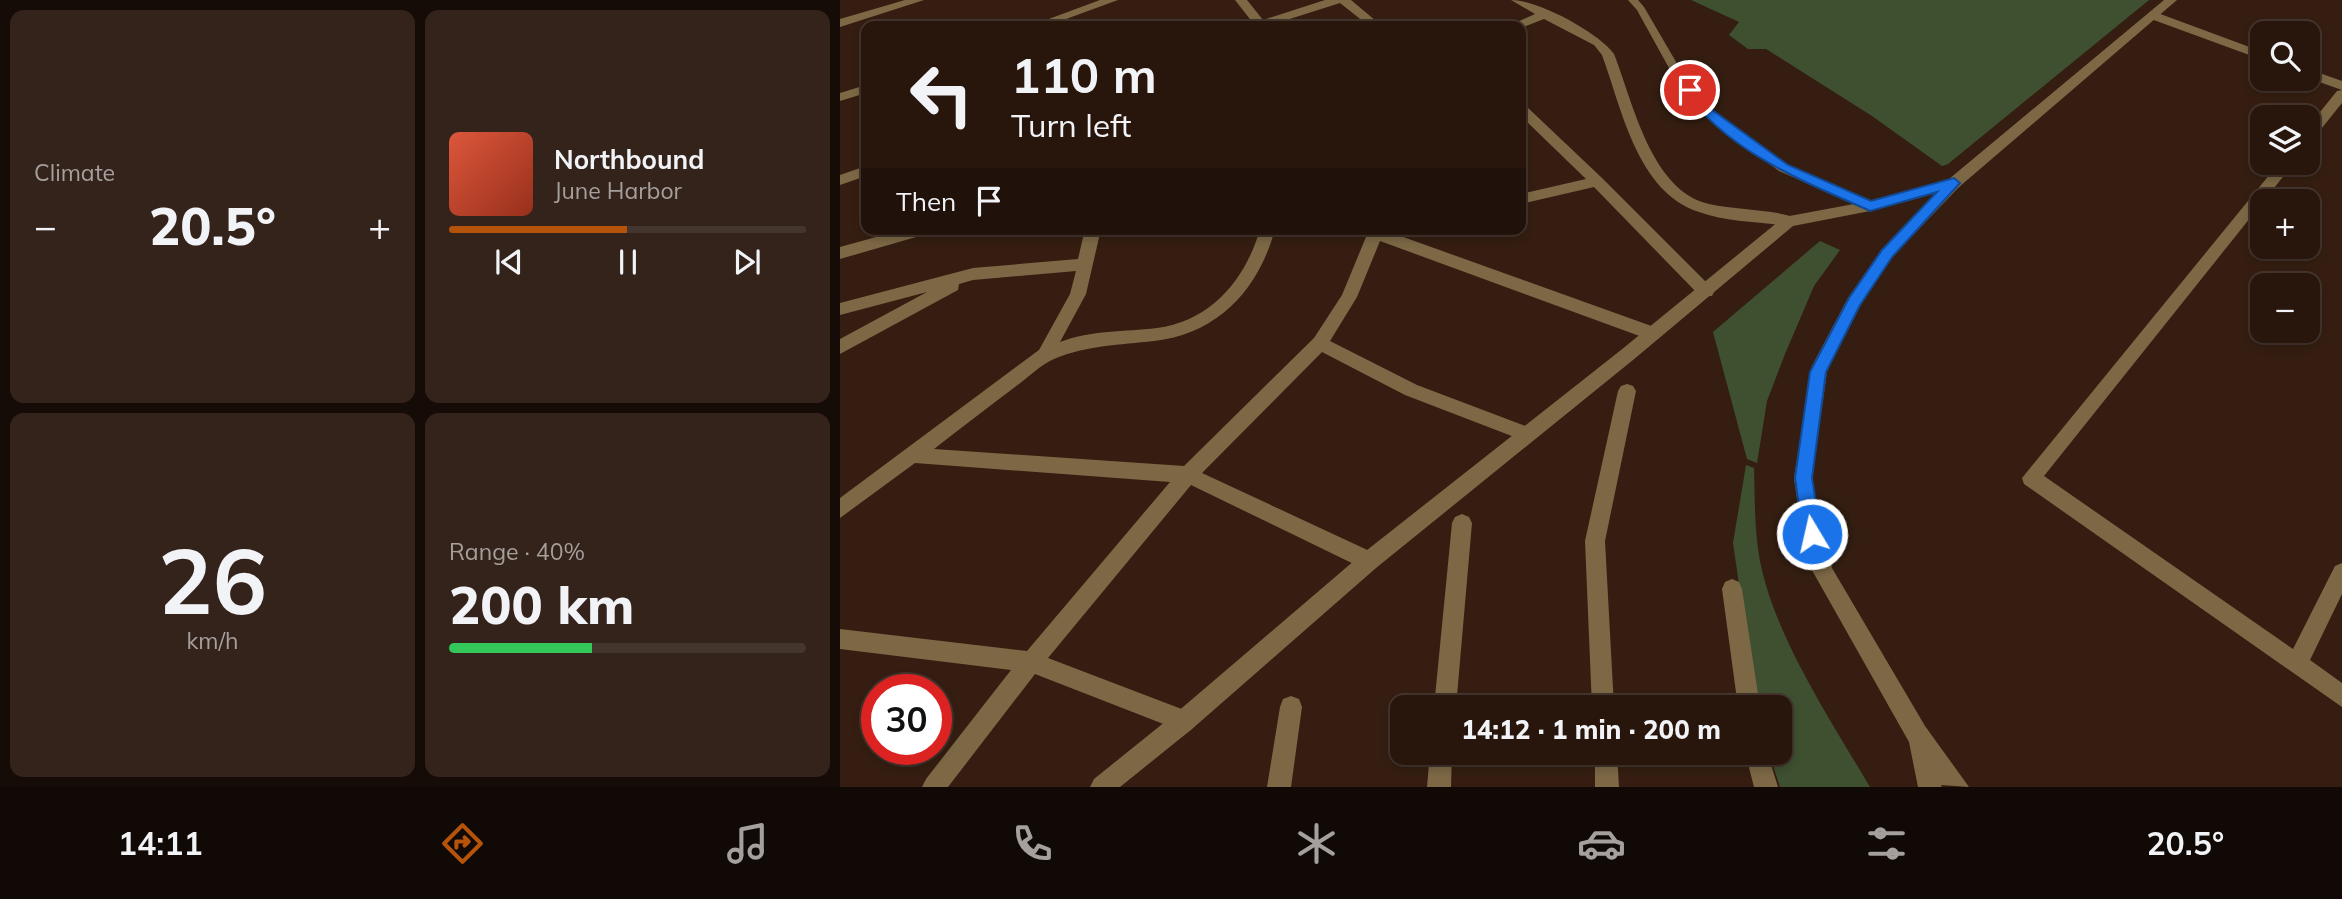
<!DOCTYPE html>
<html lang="en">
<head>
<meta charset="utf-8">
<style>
	body { margin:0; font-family:Mulish,sans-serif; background:#34231b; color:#f1f3f6; height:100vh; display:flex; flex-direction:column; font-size:26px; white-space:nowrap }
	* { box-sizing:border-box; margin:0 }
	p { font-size:23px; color:#a59f9d }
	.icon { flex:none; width:38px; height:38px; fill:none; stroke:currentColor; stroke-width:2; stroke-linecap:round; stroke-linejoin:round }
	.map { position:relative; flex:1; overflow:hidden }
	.sheet { display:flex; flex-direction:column; gap:10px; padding:10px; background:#160c07; width:840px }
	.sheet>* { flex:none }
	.banner { position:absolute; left:21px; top:21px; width:665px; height:214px; border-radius:14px; box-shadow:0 4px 10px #0003,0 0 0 2px #44352e; background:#28160d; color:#f1f3f6; overflow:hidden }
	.fabs { position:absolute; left:1410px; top:21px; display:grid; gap:14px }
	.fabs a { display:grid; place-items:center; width:70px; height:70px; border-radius:14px; background:#28160d; box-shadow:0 4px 10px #0003,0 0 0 2px #44352e; font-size:35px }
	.speed { position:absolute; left:21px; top:674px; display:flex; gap:14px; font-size:35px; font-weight:700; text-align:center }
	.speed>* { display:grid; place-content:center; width:91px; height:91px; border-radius:50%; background:#28160d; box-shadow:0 4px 10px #0003,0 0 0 2px #44352e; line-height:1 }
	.speed .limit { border:10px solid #d22; background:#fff; color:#111 }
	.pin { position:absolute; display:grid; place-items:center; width:60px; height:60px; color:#fff; margin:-30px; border:4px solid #fff; border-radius:50%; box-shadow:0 2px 7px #0007 }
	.me { position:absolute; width:77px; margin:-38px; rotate:351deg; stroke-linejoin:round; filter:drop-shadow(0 0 5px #0008) }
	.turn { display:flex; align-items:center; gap:24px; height:147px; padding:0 35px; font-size:32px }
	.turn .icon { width:91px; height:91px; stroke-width:2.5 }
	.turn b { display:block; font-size:49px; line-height:60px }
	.then { display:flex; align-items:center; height:66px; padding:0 35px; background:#0003; gap:14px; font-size:26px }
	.big { font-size:52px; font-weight:800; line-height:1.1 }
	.sheet .card { flex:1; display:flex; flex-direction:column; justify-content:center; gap:10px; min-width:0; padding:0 24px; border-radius:14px; background:#34231b }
	.sheet .dial { align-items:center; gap:0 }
	.dial b { font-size:91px; line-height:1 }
	.song { display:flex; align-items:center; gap:21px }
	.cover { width:84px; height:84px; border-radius:10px; background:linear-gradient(135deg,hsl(10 70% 55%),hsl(10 70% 35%)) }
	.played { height:7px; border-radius:4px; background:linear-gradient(90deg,#b45309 50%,#44352e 50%) }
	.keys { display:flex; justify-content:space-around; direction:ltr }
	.heat { display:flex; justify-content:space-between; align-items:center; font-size:38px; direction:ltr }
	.charge { height:10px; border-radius:5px; background:linear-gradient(90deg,#34c759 40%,#44352e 0) }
	.sheet .tiles { flex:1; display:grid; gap:10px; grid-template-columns:repeat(2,1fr) }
	.trip { position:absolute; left:550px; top:695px; width:402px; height:70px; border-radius:14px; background:#28160d; box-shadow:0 4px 10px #0003,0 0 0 2px #44352e; font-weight:800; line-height:70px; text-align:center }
	.tabs { display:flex; height:112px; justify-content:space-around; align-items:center; background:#100905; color:#a59f9d }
	.tabs .icon { width:49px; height:49px }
	.tabs .current { color:#b45309 }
	.tabs b { font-size:32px; color:#f1f3f6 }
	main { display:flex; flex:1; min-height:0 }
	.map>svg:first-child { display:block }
	.green { fill:#3e5030 }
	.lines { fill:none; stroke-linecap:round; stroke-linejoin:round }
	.service { fill:#7d6846; fill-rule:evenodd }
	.minor { fill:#7d6846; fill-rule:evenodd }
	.tertiary { fill:#7d6846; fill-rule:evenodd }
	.route { fill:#1a73e8; stroke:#114b97; stroke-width:2 }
</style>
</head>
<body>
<main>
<section class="sheet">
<div class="tiles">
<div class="card"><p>Climate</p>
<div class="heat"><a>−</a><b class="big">20.5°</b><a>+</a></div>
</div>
<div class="card">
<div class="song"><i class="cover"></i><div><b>Northbound</b><p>June Harbor</p></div></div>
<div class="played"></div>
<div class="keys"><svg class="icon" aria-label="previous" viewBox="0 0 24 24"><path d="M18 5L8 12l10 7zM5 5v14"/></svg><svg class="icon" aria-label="pause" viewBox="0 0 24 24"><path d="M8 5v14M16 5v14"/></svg><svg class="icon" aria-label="next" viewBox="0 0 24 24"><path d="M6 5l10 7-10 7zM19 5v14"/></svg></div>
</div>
<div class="card dial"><b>26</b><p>km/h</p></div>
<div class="card"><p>Range · 40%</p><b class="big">200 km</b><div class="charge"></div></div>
</div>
</section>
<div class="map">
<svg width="1502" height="787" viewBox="0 0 1502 787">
	<rect width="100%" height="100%" fill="#351e11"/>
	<path class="green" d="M851 0H1309L1108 164 1102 166 1032 116 926 49H908L889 35 899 22Z
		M980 241 1000 250 974 286 945 354 927 401 917 463 907 459 873 332Z
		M906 465 914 468C915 501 914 537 922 570 938 641 993 724 1030 787H940L929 753 940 752V707H917L893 543Z"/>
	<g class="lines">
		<path class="service" d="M788 0H798L804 7 839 67 871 110 947 165 1034 203V209H1026L939 171 863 114 829 68 797 10Z"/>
		<path class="minor" d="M65 0H84L0 27V19Z
			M260 0H278L207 26H190Z
			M395 0H407L423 20 485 0H511L542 26H529L500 3 428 26H411L413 23Z
			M671 0C698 0 758 32 774 54 793 102 811 191 869 204 897 210 927 209 954 217L957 221 954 225 949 226C920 222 887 222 859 212 797 192 782 109 762 55L754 45 704 19 681 28 668 26 695 14Z
			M1315 12 1423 52V60L1311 19V13Z
			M1468 69 1502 81V103L1473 139 1468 140V127L1497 91 1502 90 1468 78Z
			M26 85V93L0 101V93Z
			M681 105 686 106 762 178 872 288 874 292 872 296H860L754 187 681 204V194L746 179 681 116Z
			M1439 163H1454L1204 476 1453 649 1495 566 1502 563V594L1470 660 1502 683V707L1184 484 1182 478Z
			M26 166V176L0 185V175Z
			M1114 178 1121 183 1119 187 1052 257 1020 306 987 371 972 478 982 534 992 568 1085 726 1129 787 1101 785 1102 787H1078L1069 742 973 572 962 534 954 478 972 366 1008 298 1042 249 1109 179Z
			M65 229H92L90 233 0 259V247Z
			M245 229H261L246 294 220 342C252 330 284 332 317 328 371 321 406 279 420 229H435C419 289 378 334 314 341 279 345 248 345 214 359 200 365 188 378 175 387 148 407 121 428 94 449L344 466 474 338 502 295 526 237 519 234 517 229H541L817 328 819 333 817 338H805L540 241 517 297 490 341 577 385 693 429 696 434 693 439 687 442 565 395 482 352 362 473 536 554 539 561 536 568 529 570 522 568 351 485 208 658 352 713 355 721 352 729 344 732 195 674 108 787H82L86 779 171 670 0 649V629L187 651 330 482 75 463 0 518V498L199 350 230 294 236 271 133 280 119 284 118 290 0 354V339L87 292 0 315V303L133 268 238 259Z
			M787 384 793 386 796 391 765 541 774 707H752L745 541 778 391 781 386Z
			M622 514 629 517 632 523 616 707H594L612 523 615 517Z
			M892 579 899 582 902 589 920 707H898L882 589 885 582Z
			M451 696 459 699 462 707 451 787H427L440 707 443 699Z
			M590 752H612L611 787H587Z
			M755 752H777L779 787H755Z
			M905 752H927L938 787H914Z"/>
		<path class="tertiary" d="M1324 0H1337L1119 187 1030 211 953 226 793 360 536 568 352 729 280 787H250L254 779 336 713 522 554 781 350 944 217 1030 201 1109 179Z"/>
	</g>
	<path class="route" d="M850 86 855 87 871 109 948 165 1031 201 1114 178 1120 183 1052 257 1020 305 986 372 972 478 981 534 978 539 972 542 965 539 963 534 955 478 970 372 1009 298 1042 250 1097 192 1030 211 1026 209C960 180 887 151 844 90Z"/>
</svg>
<div class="fabs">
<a><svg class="icon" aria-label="search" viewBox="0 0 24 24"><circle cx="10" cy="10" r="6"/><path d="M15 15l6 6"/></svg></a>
<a><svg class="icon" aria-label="layers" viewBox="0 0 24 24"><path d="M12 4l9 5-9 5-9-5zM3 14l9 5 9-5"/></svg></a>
<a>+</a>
<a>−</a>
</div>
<div class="speed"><div class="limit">30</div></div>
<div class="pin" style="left:850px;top:90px;background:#d93025"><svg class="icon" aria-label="arrive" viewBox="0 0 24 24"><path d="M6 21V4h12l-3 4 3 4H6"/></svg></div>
<svg class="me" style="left:972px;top:534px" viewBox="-20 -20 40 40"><circle r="17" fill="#1a73e8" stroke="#fff" stroke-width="3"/><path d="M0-11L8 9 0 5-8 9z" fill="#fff"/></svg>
<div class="trip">14:12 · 1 min · 200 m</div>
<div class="banner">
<div class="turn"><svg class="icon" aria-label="left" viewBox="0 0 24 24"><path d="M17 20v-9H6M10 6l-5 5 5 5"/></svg><div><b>110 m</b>Turn left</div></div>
<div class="then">Then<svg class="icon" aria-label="arrive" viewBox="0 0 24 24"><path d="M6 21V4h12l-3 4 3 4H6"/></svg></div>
</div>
</div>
</main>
<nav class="tabs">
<b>14:11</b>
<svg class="icon current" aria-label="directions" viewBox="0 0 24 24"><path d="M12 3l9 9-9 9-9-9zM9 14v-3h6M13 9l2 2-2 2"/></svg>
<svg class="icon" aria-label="music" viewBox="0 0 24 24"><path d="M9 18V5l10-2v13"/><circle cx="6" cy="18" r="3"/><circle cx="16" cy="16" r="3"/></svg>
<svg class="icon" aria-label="phone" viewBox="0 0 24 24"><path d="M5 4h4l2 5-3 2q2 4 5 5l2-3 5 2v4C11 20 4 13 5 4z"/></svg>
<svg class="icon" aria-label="climate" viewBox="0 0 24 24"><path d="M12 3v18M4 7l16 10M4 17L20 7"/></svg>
<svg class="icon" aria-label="car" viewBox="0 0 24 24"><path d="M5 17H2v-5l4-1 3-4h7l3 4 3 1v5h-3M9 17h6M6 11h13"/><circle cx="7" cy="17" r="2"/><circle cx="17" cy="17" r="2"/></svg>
<svg class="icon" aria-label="filters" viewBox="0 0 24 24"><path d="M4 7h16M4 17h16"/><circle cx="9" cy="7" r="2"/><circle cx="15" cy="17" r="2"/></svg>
<b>20.5°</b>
</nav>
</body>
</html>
